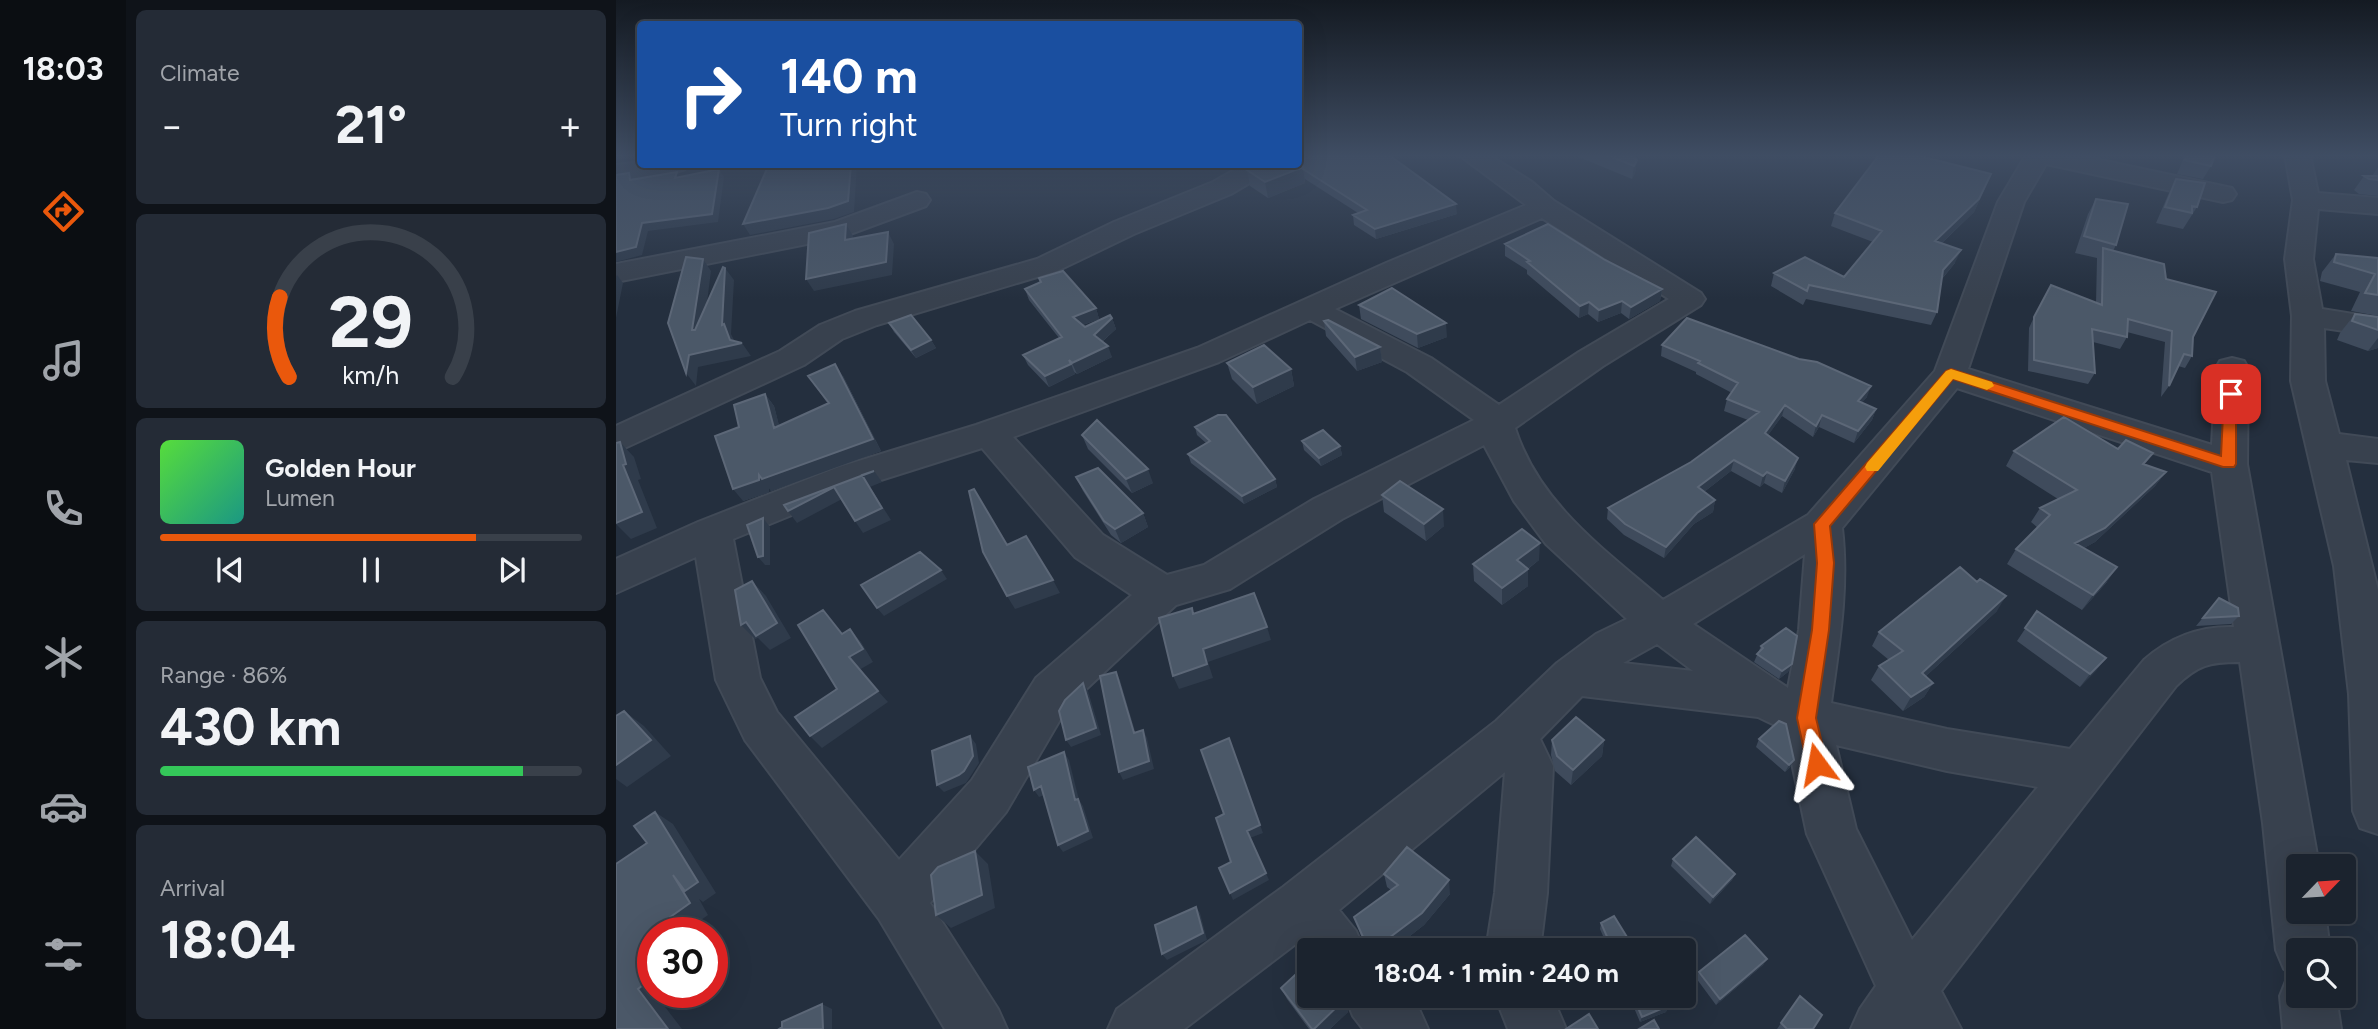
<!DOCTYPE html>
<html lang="en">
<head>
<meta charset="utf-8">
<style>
	body { margin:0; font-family:Figtree,sans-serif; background:#242b36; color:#f1f3f6; height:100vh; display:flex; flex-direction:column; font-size:26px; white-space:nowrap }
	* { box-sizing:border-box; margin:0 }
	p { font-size:23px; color:#a0a4aa }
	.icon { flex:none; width:38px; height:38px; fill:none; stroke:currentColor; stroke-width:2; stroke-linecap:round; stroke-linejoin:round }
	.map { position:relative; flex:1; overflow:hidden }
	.side { display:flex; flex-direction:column; gap:10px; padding:10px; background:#0f1319; width:490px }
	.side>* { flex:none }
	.hud { position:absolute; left:21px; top:21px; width:665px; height:147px; border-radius:7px; box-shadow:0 7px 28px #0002,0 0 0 2px #39404a; background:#1a4fa0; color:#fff; overflow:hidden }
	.needle { width:46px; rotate:65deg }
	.controls { position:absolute; left:1670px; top:854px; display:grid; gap:14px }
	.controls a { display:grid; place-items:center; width:70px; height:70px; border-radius:7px; background:#1b232e; box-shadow:0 7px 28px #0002,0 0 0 2px #39404a; font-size:35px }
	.speed { position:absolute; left:21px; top:917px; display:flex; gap:14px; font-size:35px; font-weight:700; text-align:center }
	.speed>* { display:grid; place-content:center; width:91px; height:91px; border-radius:50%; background:#1b232e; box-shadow:0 7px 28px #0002,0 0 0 2px #39404a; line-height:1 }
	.speed .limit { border:10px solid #d22; background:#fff; color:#111 }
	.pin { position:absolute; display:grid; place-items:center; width:60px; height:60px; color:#fff; margin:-30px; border-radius:14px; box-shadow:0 4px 10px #0006 }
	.me { position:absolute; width:77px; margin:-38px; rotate:347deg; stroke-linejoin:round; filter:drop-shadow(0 0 5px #0008) }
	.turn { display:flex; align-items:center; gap:24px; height:147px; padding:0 28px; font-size:32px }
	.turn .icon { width:91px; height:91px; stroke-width:2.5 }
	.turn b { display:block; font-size:49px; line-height:60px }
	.big { font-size:52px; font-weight:700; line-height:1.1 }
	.side .card { flex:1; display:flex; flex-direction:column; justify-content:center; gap:10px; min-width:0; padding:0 24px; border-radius:10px; background:#242b36 }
	.side .dial { align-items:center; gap:0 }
	.dial svg { height:182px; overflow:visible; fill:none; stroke:#39404a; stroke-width:7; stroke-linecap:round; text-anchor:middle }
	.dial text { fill:#f1f3f6; stroke:none }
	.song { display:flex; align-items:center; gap:21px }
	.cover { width:84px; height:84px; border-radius:10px; background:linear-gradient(135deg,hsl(110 70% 55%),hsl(170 70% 35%)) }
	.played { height:7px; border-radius:4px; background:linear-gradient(90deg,#ea580c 75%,#39404a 75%) }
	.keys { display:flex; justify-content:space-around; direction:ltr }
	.heat { display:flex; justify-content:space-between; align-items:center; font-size:38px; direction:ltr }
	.charge { height:10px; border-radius:5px; background:linear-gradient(90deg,#34c759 86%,#39404a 0) }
	.trip { position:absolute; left:681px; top:938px; width:399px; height:70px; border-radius:7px; background:#1b232e; box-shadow:0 7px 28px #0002,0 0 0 2px #39404a; font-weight:700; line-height:70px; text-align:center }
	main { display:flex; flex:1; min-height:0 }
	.tabs { display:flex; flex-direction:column; width:126px; justify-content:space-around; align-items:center; background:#0b0e12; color:#a0a4aa }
	.tabs .icon { width:49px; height:49px }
	.tabs .selected { color:#ea580c }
	.tabs b { font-size:32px; color:#f1f3f6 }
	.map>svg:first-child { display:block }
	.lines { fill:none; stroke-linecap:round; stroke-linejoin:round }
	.minor-casing { stroke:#414a57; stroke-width:4 }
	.minor { fill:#38414e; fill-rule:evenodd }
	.wall { fill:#3f4b5c }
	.shaded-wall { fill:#2f3b4b }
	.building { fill:#4b5868; stroke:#5c6777; stroke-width:2 }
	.route { fill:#ea580c; stroke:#983908; stroke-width:2 }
	.slow { fill:#f59e0b }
</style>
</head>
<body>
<main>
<nav class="tabs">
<b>18:03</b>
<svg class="icon selected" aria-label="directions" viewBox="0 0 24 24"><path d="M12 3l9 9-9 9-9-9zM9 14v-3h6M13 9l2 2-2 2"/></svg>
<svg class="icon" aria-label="music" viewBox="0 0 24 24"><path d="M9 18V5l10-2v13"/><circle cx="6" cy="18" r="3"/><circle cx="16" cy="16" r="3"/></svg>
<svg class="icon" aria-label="phone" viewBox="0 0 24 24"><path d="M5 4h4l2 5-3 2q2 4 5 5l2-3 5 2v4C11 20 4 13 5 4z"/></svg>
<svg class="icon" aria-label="climate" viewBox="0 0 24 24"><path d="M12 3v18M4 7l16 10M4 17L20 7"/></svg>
<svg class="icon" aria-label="car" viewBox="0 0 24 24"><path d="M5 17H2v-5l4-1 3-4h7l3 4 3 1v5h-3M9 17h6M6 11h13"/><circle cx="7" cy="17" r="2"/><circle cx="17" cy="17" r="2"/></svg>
<svg class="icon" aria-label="filters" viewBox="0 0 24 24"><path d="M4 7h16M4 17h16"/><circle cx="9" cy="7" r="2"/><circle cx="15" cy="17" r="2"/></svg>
</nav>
<section class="side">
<div class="card"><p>Climate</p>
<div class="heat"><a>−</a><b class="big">21°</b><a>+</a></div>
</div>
<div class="card dial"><svg viewBox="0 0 100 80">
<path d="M14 69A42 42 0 1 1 86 69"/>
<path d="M14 69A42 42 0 0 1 10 34" stroke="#ea580c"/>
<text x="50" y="56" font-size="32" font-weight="700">29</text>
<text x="50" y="72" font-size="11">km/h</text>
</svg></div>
<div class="card">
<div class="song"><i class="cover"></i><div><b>Golden Hour</b><p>Lumen</p></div></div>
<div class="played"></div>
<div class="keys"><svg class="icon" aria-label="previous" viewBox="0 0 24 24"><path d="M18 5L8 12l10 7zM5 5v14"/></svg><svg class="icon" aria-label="pause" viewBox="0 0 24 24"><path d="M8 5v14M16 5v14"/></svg><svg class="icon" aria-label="next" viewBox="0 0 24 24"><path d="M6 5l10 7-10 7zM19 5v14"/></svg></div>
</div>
<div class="card"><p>Range · 86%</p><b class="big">430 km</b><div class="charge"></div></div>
<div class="card"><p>Arrival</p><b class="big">18:04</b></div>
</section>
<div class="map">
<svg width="1762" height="1029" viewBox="0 0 1762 1029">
	<rect width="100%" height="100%" fill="#242f3e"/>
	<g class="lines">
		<defs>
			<path id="minor" d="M843 155H873L916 182 938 201 1085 293 1089 299 1085 305 987 366 899 428C923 504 989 550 1047 600L1192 515 1319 371 1382 202 1410 155H1461L1616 188 1620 194 1616 200 1607 202 1430 164 1408 202 1352 369 1596 445 1600 368 1604 361 1616 358 1628 361 1632 368 1631 464 1703 866H1682V912H1709L1714 950H1682V996H1720L1725 1029H1667L1664 996 1672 976 1678 974 1668 969 1660 950 1647 823 1624 662C1593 662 1582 665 1560 686L1325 991 1345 1029H1235L1244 1009 1260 986 1191 834 1169 730 1142 717 966 696 924 739 937 766 931 893 924 950H870L879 893 889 772 723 910 740 931 748 950H693V958L681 943 568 1029H492L501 1009 667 887 880 721 941 663 980 634 1011 619 930 544 898 501 868 445 726 519 614 589 560 605 452 706 390 812 314 903 382 1009 391 1029H329L263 919 129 740 100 680 80 557 0 593V559L82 522 223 467 360 425 581 348 770 263 910 205ZM926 218 1053 299 963 352 883 405 815 358 719 309ZM694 320 791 372 858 420 698 499 588 565 551 575 487 535 397 437 603 362ZM1341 388 1596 472 1618 627C1584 626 1554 637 1528 660L1454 749 1331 729 1215 703C1223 645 1233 587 1226 528ZM366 448 459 557 516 595 420 678 356 780 283 860 161 712 144 678 117 539 249 485ZM1189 554 1183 630 1172 688 1077 624ZM1041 644 1077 671 1007 663ZM1220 745 1331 771 1422 787 1296 940 1240 829Z
				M1669 155H1694L1702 193 1762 198V214L1702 209 1697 259 1706 309 1762 318V336L1708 328 1709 381 1723 434 1762 439V463L1730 460 1762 590V834L1744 828 1737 811 1733 694 1718 566 1675 381 1676 316 1669 259 1677 200Z
				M24 162V164H72L69 169 60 172 0 181V165Z
				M629 164H660L657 169 615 194 518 234 441 271 261 325 226 339 188 365 0 452V426L164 351 204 325 239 311 421 259 498 222 597 182Z
				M301 192 310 194 314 200 310 206 226 237 0 282V264L219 222Z
				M729 996H793L803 1009 812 1029H747L737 1016Z
				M879 996H936L950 1029H892Z"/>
		</defs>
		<use href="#minor" class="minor-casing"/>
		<use href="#minor" class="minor"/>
	</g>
	<path class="wall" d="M958 155H1014L1021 160 1019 173 1016 179Z
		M1569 155H1599L1595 166 1587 179 1561 174Z
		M682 164 841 214 760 239 738 225 737 215 742 213 689 179V183L652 198 634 186 631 170Z
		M1762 167V196L1743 194 1738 190 1748 176H1756Z
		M1560 179 1581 207 1567 229 1540 223 1552 195Z
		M1370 186 1358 212 1326 243 1339 263 1326 279 1321 312 1315 325 1190 299 1187 305 1155 286 1158 273 1228 277 1257 242 1215 226 1219 213Z
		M1480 199 1500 245 1497 251 1550 279 1577 337 1576 356 1569 368 1562 366 1553 386 1545 397 1549 342 1511 332V337L1504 349 1477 342 1479 373 1472 384 1412 371 1413 328 1418 317 1480 303 1481 258 1459 253 1472 214Z
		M889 244 989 260 1046 289 1044 301 1013 319 1005 313 982 322 972 314 963 318 911 274V270L889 256Z
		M1720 254 1762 258V316L1735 311 1744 292 1704 281 1706 272Z
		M423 278 480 308 483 319 467 325 469 327 496 318 500 329 486 342 496 357 461 374 458 372 459 374 433 387 412 365 407 355 443 338 413 300 409 289 424 283Z
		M743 305 831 337 802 348 745 319Z
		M1739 314 1762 317V348L1752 351 1721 340 1724 333Z
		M708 321 764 347 766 362 741 371 710 336Z
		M273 323 315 340 320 348 300 358 278 332Z
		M1046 345 1251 397 1246 402 1260 409 1256 420 1238 443 1203 427 1197 437 1166 416 1152 435 1179 469 1166 493 1148 483 1144 487 1115 471 1088 492 1099 500 1097 512 1078 524 1048 558 1008 535 991 519 992 508 1075 462 1132 420 1108 411 1111 399 1116 393 1080 374V372L1045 356Z
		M611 363 675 369 678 386 641 404 616 379Z
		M192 376H227L265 451 155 491 153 487V492L127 501 149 394 158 406 163 426 212 404Z
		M579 427 659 479 661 487 628 504 575 463 572 454 590 443 581 435Z
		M466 435 537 483 516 493 472 449Z
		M686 441 724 446 726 455 705 466 688 450Z
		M1502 449 1537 453 1529 464 1550 472 1539 486 1479 542 1468 548 1491 582 1466 610 1391 564 1400 549 1422 528 1415 522 1424 508 1442 499 1390 466 1398 451Z
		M460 477 527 513 532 527 505 543 495 535 467 491Z
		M766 495 828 526 810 541 768 512Z
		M923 560 912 569V586L886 605 858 581 857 564Z
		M1603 598 1623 616 1615 624 1580 626Z
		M1381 611 1309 677 1317 683 1308 697 1287 711 1255 680 1263 666 1273 660 1256 646 1263 632Z
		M1421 611 1490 658 1464 687 1401 641Z
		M1145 646 1176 664 1172 672 1163 679 1138 662Z
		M1143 739 1178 760 1174 767 1169 772 1140 747Z
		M936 740H988L986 756 955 785 939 771 935 755Z
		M1057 859 1119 874 1116 880 1094 904 1055 866Z
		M768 874 834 894 808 925 776 950H748L745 940 746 938 738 917 775 890 771 887Z
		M985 923 1019 950H993L984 929Z
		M1151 959 1147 965 1100 1005 1080 978 1083 972Z
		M665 988 728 1000 732 1012 714 1029H693L671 999Z
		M1013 996H1046L1052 1006 1050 1012 1024 1022Z
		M1184 996 1197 1029H1161Z"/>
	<path class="shaded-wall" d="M1021 160 1019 173 1016 179 1018 166Z
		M235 164H241L238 212 218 219 134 235 127 224Z
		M687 167 689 183 652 198 649 182Z
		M103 169 108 177 102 222 32 231 26 255 0 262V252L26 223Z
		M1375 174 1358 212 1314 254 1319 241Z
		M840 204 841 214 760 239 759 229Z
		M230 224 237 236 235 252 229 240Z
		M272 232 278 244 276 275 198 291 190 279Z
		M1345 250 1339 263 1322 283 1327 270Z
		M87 259 95 271 86 342 76 330Z
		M109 268 118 280 115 334 120 344 126 343 135 356 82 367 80 386 70 373 73 355 114 340 106 325Z
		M1 275 7 283 0 318V277Z
		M1046 289 1044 301 1013 319 1015 307Z
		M1006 301 1005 313 982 322 983 310Z
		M973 302 972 314 963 318 964 306Z
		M480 308 483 319 461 327 457 317Z
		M496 318 500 329 482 345 478 335Z
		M830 323 831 337 802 348 801 334Z
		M1762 338V348L1752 351Z
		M315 340 320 348 300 358 295 350Z
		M492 346 496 357 461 374 456 363Z
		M764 347 766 362 741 371 739 357Z
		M219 364 227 376 265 451 155 491 146 479 257 439Z
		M455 364 459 374 433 387 429 376Z
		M675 369 678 386 641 404 637 387Z
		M1255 386 1251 397 1238 412 1242 401Z
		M149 394 158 406 167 440 158 428Z
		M1169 405 1166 416 1146 444 1149 433Z
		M1260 409 1256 420 1238 443 1242 431Z
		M1206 415 1203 427 1197 437 1200 426Z
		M4 442 18 457 25 479 22 480 41 528 15 539 0 524Z
		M724 446 726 455 705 466 703 458Z
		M1182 458 1179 469 1166 493 1169 481Z
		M1118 460 1115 471 1080 498 1082 487Z
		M532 469 537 483 516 493 510 479Z
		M258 471 266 482 254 487 275 520 247 533 239 521 246 475Z
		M1151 472 1148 483 1144 487 1147 476Z
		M1550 472 1539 486 1479 542 1450 558 1459 543Z
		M143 475 153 487V492L127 501 117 489Z
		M659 479 661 487 628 504 626 496Z
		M218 487 226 499 181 523 172 511Z
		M1099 500 1097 512 1078 524 1048 558 1050 547 1081 513Z
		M827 509 828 526 810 541 808 524Z
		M527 513 532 527 505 543 499 529Z
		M147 518 154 527V565H149L142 557Z
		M924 543 923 560 901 577V560Z
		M1501 567 1491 582 1466 610 1477 595Z
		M912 569V586L886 605V588Z
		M325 570 331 579 268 616 261 608Z
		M437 580 444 593 399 609 391 596Z
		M136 581 150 596 175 638 154 650 142 638 139 639 125 625Z
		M1390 596 1381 611 1298 687 1306 673Z
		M651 627 655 640 592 662 597 678 563 689 557 676 587 649Z
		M234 629 245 642 257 662 243 670 233 657Z
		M1490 658 1480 671 1464 687 1474 674Z
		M1176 664 1172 672 1163 679 1166 671Z
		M500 672 504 680 522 741 518 733Z
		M467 683 472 691 485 735 455 747 450 740Z
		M1317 683 1308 697 1287 711 1295 697Z
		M262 691 272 702 206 748 194 736Z
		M8 711 28 726 55 756 11 787 0 779V765Z
		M527 730 531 738 538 769 507 780 503 772Z
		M354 736 360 744 363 763 350 783 328 792 321 785Z
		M613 738 647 833 634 838 631 831Z
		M988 740 986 756 955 785 957 770Z
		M448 752 453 760 463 800 467 806 477 838 447 852 442 845 459 800Z
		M1178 760 1174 767 1169 772 1173 765Z
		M425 786 431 794 423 797 418 790Z
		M39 812 57 824 100 893 87 902 83 899 92 915 67 933H38L36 930 57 875Z
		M359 851 372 864 379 908 335 928 320 915Z
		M650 873 653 880 617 900 614 893Z
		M1119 874 1116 880 1094 904 1097 897Z
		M833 880 834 894 808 925 776 950H757Z
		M580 907 584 913 591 940 551 960 546 954Z
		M1151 959 1147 965 1100 1005 1104 999Z
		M37 977V992H52L43 999 66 1029H52L22 989Z
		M728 1000 732 1012 714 1029H698Z
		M206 1004 216 1009V1029H207Z
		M1052 1006 1050 1012 1024 1022 1026 1017Z"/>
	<path class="building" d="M696 155H773L840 204 759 229 737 215 751 210 687 169V167L682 164V162Z
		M991 155H1014L1021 160 1018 166Z
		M1263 155H1300L1375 174 1363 199 1319 241 1345 250 1327 270 1321 312 1193 285 1191 291 1158 273 1189 257 1228 277 1266 231 1219 213Z
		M1570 155H1599L1595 166 1568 160Z
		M153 164H235L232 201 212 208 127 224Z
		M640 164H682L687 167 649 182 631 170Z
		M103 169 96 214 26 223 20 247 0 252V175L13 173 14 180 61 172 59 178Z
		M1748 176H1762V180L1753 179Z
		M1560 179 1589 183 1581 207 1576 206V213L1549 207Z
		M1480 199 1512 204 1500 245 1468 236Z
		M230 224 229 240 272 232 270 262 190 279 193 233Z
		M932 224 989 260 1046 289 1015 307 1006 301 983 310 973 302 964 306 911 262 914 261 889 244Z
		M1487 248 1548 264 1550 279 1600 292 1577 337 1576 356 1568 354 1553 386 1556 331 1512 319 1511 337 1476 329 1479 373 1418 360V317L1435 285 1486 305Z
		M1720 254 1762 258V295L1749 293 1759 274 1718 262Z
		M70 257 87 259 76 330H79L107 267 109 268 106 325 108 324 114 340 126 343 73 355 70 373 52 323Z
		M447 271 480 308 457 317 469 327 494 315 496 318 478 335 492 346 456 363 453 360 455 364 429 376 407 355 446 337 409 289 425 282 423 278Z
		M776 288 830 323 801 334 743 305Z
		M1739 314 1762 317V330L1736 321Z
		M295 315 315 340 295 350 273 323Z
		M1071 318 1183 359 1201 362 1255 386 1242 401 1260 409 1242 431 1206 415 1200 426 1169 405 1149 433 1182 458 1169 481 1151 472 1147 476 1118 460 1082 487 1099 500 1081 513 1050 547 1009 524 992 508 1075 462 1143 412 1111 399 1122 383 1082 363 1084 361 1046 345Z
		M712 320 764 347 739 357 708 321Z
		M648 345 675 369 637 387 611 363Z
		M219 364 257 439 146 479 143 475V480L117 489 99 436 123 427 118 405 149 394 158 428 213 403 192 376Z
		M602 415H610L659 479 626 496 572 454 594 441 579 427Z
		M1448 417 1502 449 1510 440 1537 453 1527 464 1550 472 1489 528 1459 543 1501 567 1477 595 1400 549 1434 515 1424 508 1461 490 1398 451Z
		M481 420 532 469 510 479 466 435Z
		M707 430 724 446 703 458 686 441Z
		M4 442 10 464 7 465 26 512 0 523V443Z
		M482 468 527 513 499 529 488 521 460 477Z
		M258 471 246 475 266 508 239 521 218 487 172 511 168 505Z
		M784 481 827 509 808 524 766 495Z
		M358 489 391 545 410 536 437 580 391 596 367 552 353 491Z
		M147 518V556L142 557 131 525Z
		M906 529 924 543 901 560 912 569 886 588 857 564Z
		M304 552 325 570 261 608 245 585Z
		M1344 567 1361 582 1364 579 1390 596 1306 673 1317 683 1295 697 1263 666 1287 651 1263 632Z
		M136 581 161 623 140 636 130 622 125 625 119 590Z
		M638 593 651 627 587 649 591 664 557 676 543 618 576 608 577 614Z
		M1603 598 1622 608 1623 616 1587 618Z
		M207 610 226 634 234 629 247 649 233 657 262 691 194 736 179 717 221 689 182 625Z
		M1421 611 1490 658 1474 674 1409 628Z
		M1170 628 1181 636 1176 664 1166 671 1141 654 1147 648 1145 646Z
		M500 672 518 733 527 730 533 761 503 772 484 676Z
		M467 683 480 728 450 740 443 711 449 700Z
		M8 711 35 740 0 765V716Z
		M960 717 988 740 957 770 941 756 936 740Z
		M1163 721 1170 724 1178 760 1173 765 1143 739Z
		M354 736 357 756 348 771 343 775 321 785 316 751Z
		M613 738 644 825 631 831 650 873 614 893 603 868 615 862 600 818 608 814 585 750Z
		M448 752 459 800 462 799 472 831 442 845 425 786 418 790 412 767Z
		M39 812 82 882 69 891 57 875 74 903 36 930 38 933H37V977L22 989 52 1029H0V864L31 843 18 826Z
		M1080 837 1119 874 1097 897 1057 859Z
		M791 847 833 880 806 913 757 950H752L745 940 747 937 738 917 782 885 768 874Z
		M359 851 366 895 320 915 315 875 322 867Z
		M580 907 587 933 546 954 539 925Z
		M998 916 1019 950H991L996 948 985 923Z
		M1129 935 1151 959 1104 999 1083 972Z
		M693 962V996H725L728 1000 698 1029H696L665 988Z
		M1017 996H1046L1052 1006 1026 1017Z
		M1184 996 1206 1015 1197 1029H1171L1165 1023Z
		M206 1004 207 1029H163L166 1027V1022Z
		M973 1014 982 1029H950Z
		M1038 1020 1043 1029H1023Z"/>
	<linearGradient id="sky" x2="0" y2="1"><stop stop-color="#141a22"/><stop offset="0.52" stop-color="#3f4d63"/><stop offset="1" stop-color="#3f4d63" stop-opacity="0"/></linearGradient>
	<rect width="1762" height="299" fill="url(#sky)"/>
	<path class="route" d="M1335 369 1605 456 1608 394 1615 390 1620 391V464L1618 467H1607L1337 379 1214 526 1218 563 1213 630 1200 718 1211 764 1208 770 1201 773 1194 770 1191 764 1181 718 1196 630 1201 563 1198 524 1330 371Z"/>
	<path class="slow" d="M1335 369 1376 382 1378 386 1371 390 1337 379 1262 471H1251L1249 467 1251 463 1330 371Z"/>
</svg>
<div class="controls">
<a><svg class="needle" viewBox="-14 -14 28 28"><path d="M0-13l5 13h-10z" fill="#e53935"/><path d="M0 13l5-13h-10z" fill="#a0a4aa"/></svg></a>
<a><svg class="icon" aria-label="search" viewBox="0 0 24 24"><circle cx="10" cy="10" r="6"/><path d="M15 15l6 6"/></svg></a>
</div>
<div class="speed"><div class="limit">30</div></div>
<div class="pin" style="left:1615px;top:394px;background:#d93025"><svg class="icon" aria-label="arrive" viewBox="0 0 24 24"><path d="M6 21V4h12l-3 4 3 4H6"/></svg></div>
<svg class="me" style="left:1201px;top:764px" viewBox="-20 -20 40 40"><path d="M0-17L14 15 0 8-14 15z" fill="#ea580c" stroke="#fff" stroke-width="4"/></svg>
<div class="trip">18:04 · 1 min · 240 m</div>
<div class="hud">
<div class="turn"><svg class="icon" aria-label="right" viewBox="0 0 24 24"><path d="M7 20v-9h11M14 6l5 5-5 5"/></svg><div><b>140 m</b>Turn right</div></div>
</div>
</div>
</main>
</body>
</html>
